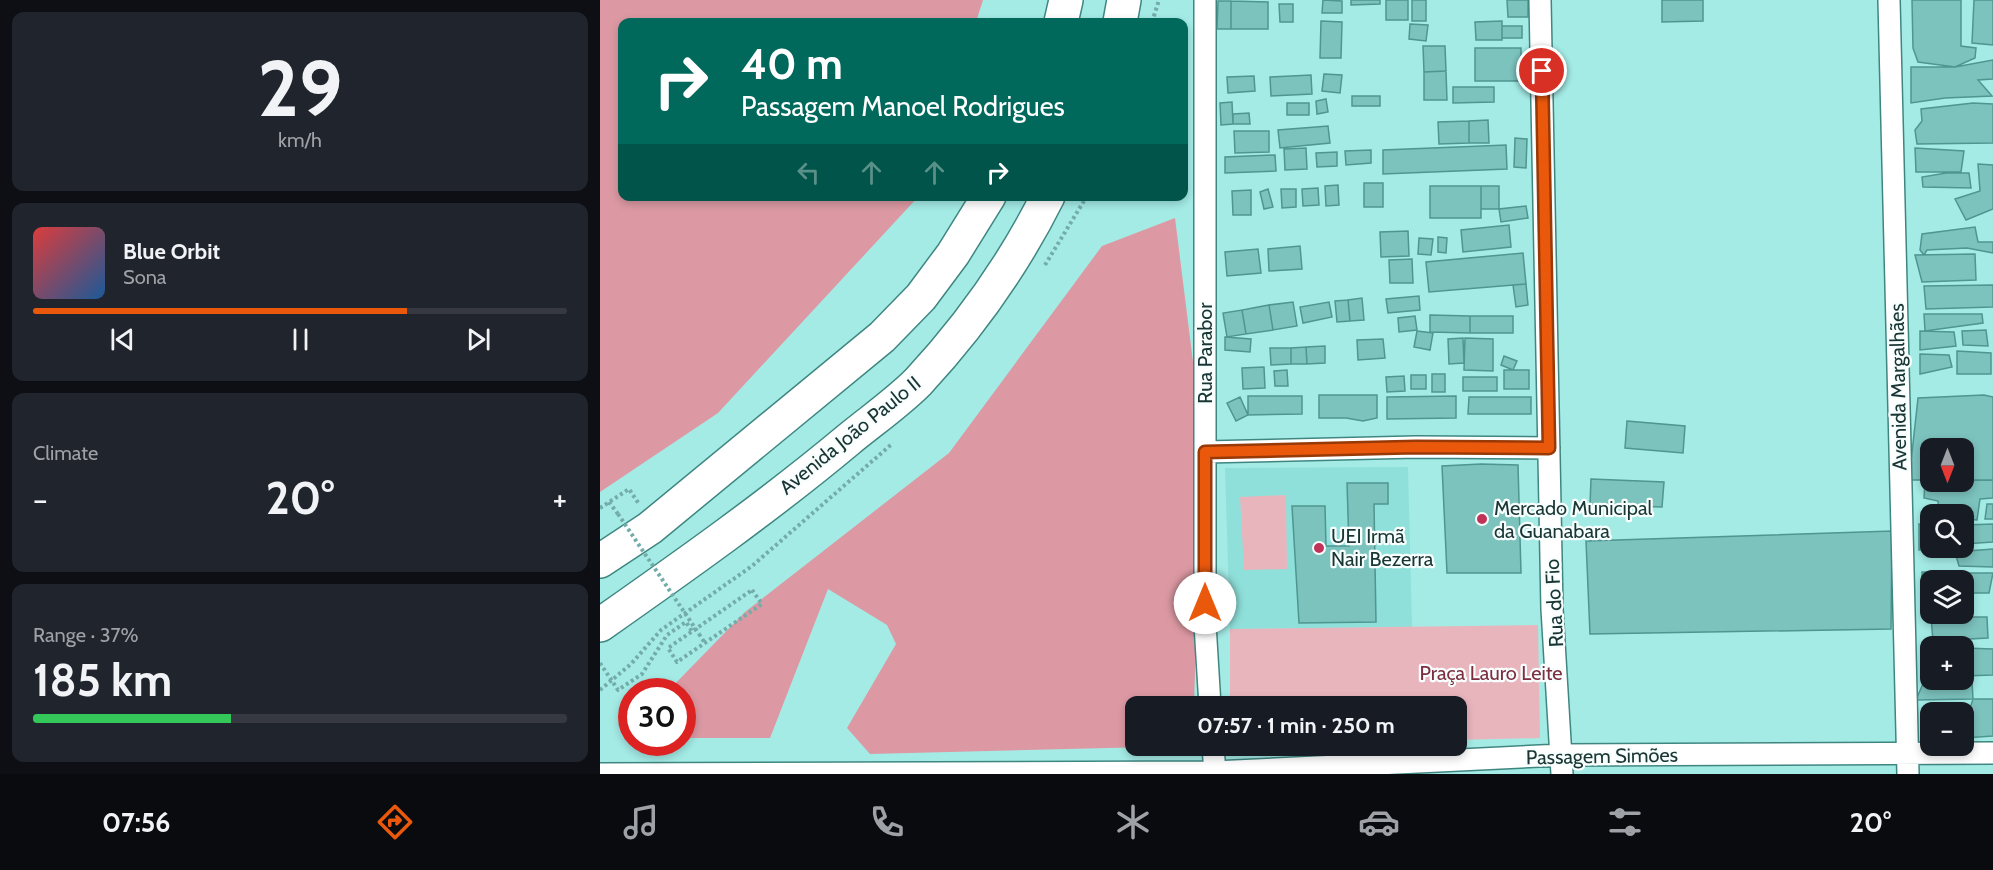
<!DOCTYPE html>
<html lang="en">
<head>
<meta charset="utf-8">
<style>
	body { margin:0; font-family:Cabin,sans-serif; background:#20242c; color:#f1f3f6; height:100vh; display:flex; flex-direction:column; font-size:22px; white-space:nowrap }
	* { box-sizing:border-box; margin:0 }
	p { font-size:20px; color:#9ea1a6 }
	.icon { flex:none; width:33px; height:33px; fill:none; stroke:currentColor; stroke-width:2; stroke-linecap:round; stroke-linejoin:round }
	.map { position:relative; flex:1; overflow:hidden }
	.side { display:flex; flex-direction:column; gap:12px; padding:12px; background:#0d0f14; width:600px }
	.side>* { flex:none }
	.hud { position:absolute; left:18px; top:18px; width:570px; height:183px; border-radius:12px; box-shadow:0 3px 9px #0003; background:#00695c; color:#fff; overflow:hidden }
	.needle { width:39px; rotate:180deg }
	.buttons { position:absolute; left:1320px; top:438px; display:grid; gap:12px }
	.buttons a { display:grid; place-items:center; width:54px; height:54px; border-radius:12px; background:#171b24; box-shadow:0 3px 9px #0003; font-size:30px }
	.speed { position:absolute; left:18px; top:678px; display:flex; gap:12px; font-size:30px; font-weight:700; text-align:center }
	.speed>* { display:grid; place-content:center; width:78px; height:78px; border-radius:50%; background:#171b24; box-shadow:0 3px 9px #0003; line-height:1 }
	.speed .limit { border:9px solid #d22; background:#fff; color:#111 }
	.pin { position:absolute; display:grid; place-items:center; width:51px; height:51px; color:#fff; margin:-26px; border:3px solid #fff; border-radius:50%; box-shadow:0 2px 6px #0007 }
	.me { position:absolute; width:66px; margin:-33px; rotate:0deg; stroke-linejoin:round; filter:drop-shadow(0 0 4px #0008) }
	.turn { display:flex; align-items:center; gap:21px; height:126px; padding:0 24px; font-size:27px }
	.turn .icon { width:78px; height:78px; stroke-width:2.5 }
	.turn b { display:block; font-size:42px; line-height:51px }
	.lanes { display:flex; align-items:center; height:57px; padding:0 24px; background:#0003; justify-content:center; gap:30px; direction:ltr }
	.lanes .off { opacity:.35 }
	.big { font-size:45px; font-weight:700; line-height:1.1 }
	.side .card { flex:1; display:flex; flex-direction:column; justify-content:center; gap:9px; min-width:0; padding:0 21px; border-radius:12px; background:#20242c }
	.side .dial { align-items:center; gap:0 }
	.dial b { font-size:78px; line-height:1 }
	.song { display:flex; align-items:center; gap:18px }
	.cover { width:72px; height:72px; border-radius:9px; background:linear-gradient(135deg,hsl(0 70% 55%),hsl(210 70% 35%)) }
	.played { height:6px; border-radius:3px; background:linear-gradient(90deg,#ea580c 70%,#363941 70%) }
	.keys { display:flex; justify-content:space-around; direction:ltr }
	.heat { display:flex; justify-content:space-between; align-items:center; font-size:33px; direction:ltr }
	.charge { height:9px; border-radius:4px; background:linear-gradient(90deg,#34c759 37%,#363941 0) }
	.trip { position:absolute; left:525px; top:696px; width:342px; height:60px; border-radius:12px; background:#171b24; box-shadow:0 3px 9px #0003; font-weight:700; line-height:60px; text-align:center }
	.menu { display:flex; height:96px; justify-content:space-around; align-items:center; background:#090b0e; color:#9ea1a6 }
	.menu .icon { width:42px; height:42px }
	.menu .selected { color:#ea580c }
	.menu b { font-size:27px; color:#f1f3f6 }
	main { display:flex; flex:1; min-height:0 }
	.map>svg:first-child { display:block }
	.built { fill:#8fe0da }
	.green { fill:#e9b5bc }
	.forest { fill:#dc99a3 }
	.building { fill:#7cc2bd; stroke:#4f9590; stroke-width:1.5 }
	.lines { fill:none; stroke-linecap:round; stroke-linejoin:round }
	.minor-casing { stroke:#3f8681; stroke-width:24 }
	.primary-casing { stroke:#3f8681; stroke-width:36 }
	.path { stroke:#74aca9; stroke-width:4; stroke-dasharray:3 3; stroke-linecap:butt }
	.minor { stroke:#fff; stroke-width:21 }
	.primary { stroke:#fff; stroke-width:33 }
	.path-bridge { stroke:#74aca9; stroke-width:4; stroke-dasharray:3 3; stroke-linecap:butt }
	.route-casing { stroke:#983908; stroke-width:15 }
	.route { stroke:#ea580c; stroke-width:10 }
	.poi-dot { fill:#c13258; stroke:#f7fefd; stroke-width:2 }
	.labels { text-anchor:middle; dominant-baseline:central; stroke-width:4.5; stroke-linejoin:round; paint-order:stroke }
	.street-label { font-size:20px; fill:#193634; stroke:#f7fefd }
	.poi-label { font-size:20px; fill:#193634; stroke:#f7fefd; text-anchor:start }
	.park-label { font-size:20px; fill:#7d2e3f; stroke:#f7fefd }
</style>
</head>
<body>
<main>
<section class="side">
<div class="card dial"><b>29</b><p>km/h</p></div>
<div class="card">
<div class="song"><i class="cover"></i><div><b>Blue Orbit</b><p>Sona</p></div></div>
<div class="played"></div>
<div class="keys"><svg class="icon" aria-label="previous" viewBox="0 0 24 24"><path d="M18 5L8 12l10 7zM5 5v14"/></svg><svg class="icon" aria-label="pause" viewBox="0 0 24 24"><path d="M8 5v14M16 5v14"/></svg><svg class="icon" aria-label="next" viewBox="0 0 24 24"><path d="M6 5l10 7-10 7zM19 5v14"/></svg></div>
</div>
<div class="card"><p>Climate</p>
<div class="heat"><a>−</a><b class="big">20°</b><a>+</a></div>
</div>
<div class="card"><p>Range · 37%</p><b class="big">185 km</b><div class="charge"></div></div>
</section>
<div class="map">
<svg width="1393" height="774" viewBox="0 0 1393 774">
	<rect width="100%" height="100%" fill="#a4ebe6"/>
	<path class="built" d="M808 467 812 627 630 629 625 468Z"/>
	<path class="green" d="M686 495 687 569 644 570 640 497Z
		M938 625 940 738 857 740 856 706H630V629Z"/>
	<path class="forest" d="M0 0H383L376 22H22V196L318 197 118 413 0 492Z
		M575 218 602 434 594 706H536V746H590L270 754 247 728 296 644 287 625 228 589 170 738H83L82 692H67L145 612 349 453 502 246Z"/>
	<path class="building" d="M723 0 742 1V13H722Z
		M751 0H780V4L751 5Z
		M786 0H808V20H786Z
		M812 0H826V21H812Z
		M907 0H928V17H908Z
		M1062 0H1103V21L1062 22Z
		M1312 0H1361V46L1376 48 1375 58 1355 67 1318 62 1313 48Z
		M1374 0H1393V45L1372 43Z
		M618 1H631V29H617Z
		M631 1 668 2V29H631Z
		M679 4H693V22H680Z
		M721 21 742 22 741 58H720Z
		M902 21V40H876L875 22Z
		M810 24 828 25 826 41 809 39Z
		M902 26H922V38H902Z
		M823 46H845L846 71 824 72Z
		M875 48H921V81H875Z
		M1393 60V79L1378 80 1392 96 1345 98 1311 103V67H1355Z
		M846 71 847 100H824V72Z
		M724 74 742 75 740 93 722 91Z
		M711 75 712 94 671 96 670 77Z
		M654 76 655 91 628 93 627 77Z
		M853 87H894V102L853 103Z
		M752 96H780V106H752Z
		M726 99 728 112 717 114 716 101Z
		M632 102 633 124 621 125 620 103Z
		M687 103H709V115H687Z
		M1373 103 1393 104V143L1317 144 1315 130 1322 121 1321 109Z
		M649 113 650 124H633V114Z
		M888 120 889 143H869V121Z
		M869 121V143L839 144 838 122Z
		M728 126 730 143 680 148 678 130Z
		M634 131H669V152L635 153Z
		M915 138 927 139 926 168 914 167Z
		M906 145 907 169 783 174V150Z
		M706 148 707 169 685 170 684 149Z
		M1315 148 1364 151 1361 172H1316Z
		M771 150V163L746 165 745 151Z
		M737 152V166L717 167 716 153Z
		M675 155 676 171 625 173V157Z
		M1378 164 1393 165V209L1366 220 1355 199 1380 191Z
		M1346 173H1369L1371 188 1323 187 1322 177Z
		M764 183H783V207H764Z
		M738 185 739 205 726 206 725 186Z
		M830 186H881V218H830Z
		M881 186H899V209H881Z
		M718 188 719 205 703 206 702 189Z
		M668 189 673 207 664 209 660 192Z
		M681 189H696V207L682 208Z
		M651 190V215H633L632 191Z
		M926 206 928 218 901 222 899 209Z
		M909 225 911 247 863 252 861 230Z
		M1375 227 1378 242H1393V253L1367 248 1327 250 1324 255 1320 250 1322 234Z
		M808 231 809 256 781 257 780 232Z
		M838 237 847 238 846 253 838 252Z
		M819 238 833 239 831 255 818 254Z
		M700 246 702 269 669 271 668 249Z
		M658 249 661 273 627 276 625 252Z
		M923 253 926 284 829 292 826 262Z
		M1375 254 1376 280 1322 282 1315 255Z
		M812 259 813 283H790L789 260Z
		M926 284 928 305 916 307 913 285Z
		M1393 285V307L1326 309 1324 286Z
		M819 296 820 310 788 313 786 299Z
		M762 298 764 320 750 321 748 300Z
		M748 300 750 321 737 322 735 301Z
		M693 302 697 326 673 330 669 305Z
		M729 302 732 317 703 323 700 307Z
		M669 305 673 330 646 334 642 310Z
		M642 310 646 334 627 337 623 313Z
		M1324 314H1382L1383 323 1325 331Z
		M830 315 870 316V333L830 332Z
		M815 316 817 330 799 332 798 318Z
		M870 316H913V333H870Z
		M1386 330 1388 346 1363 345 1362 331Z
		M817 331 833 333 830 350 814 347Z
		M1320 331 1354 332 1356 346 1320 350Z
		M625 337 651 339 650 352 625 350Z
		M863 338 864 363 849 364 848 339Z
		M865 338 893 339V371L864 370Z
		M783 339 785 358 758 360 757 340Z
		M725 346V363L707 364 706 347Z
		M706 347 707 364H691V348Z
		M670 348H691V364L671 365Z
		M1357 351 1391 353V374H1357Z
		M1320 354 1349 355 1352 367 1320 374Z
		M904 356 917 361 913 370 901 365Z
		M664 367 665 388 643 389 642 368Z
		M687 370 688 386H675L674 371Z
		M904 370H929V389H904Z
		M832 374H845V392H832Z
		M811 375H826V389H811Z
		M804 376 805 391 787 392 786 377Z
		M863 377H897V391H863Z
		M719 395H777V418L763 421 746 418H719Z
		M1384 395 1393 397V480H1364V448H1330V480H1309L1318 398Z
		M648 396H702V414L648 415Z
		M856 396V418L787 419V397Z
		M640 397 648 415 636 421 627 403Z
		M869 397H931V414H868Z
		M1027 421 1085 426 1083 453 1025 448Z
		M881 464 918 465 921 573H847L842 466Z
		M991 479 1064 482 1062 507 990 505Z
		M1393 480V498L1380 499 1377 520 1364 519V514H1339L1338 501 1324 498 1325 481Z
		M747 483H788V504H774L776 622 699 623 692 506H725L726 546H749Z
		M1387 504H1393V519H1385Z
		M1319 524 1330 525V548H1335L1319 550Z
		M1393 524V542L1364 544V525Z
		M1292 531 1291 629 990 634 986 541Z
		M1393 549V567L1359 566 1355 552Z
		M1322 572 1357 573H1393L1389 593H1364V580H1330V591L1322 590Z
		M1331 617H1387L1388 638 1333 641Z
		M1364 648 1393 649V675L1364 676Z
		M1325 679 1372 681 1373 699 1316 700Z
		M1373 699H1393V736L1364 738V726Z"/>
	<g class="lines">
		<defs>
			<path id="minor" d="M605 0V624L610 706
				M940 0 952 609 962 774
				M1289 0 1308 774
				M605 452 816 447 949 448
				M613 746 615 774
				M0 774 614 772 961 755 1393 753"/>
			<path id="primary" d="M461 22 466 0
				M520 22 524 0
				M0 561 50 528 282 337 321 297 353 254 389 196
				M0 625C84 566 169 506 248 440 271 421 297 403 318 382 371 325 413 266 448 196"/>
		</defs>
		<use href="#minor" class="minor-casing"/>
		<use href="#primary" class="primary-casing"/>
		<path class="path" d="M552 22 559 0
			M445 265 487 196
			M9 502 18 514
			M0 508 29 489 39 504
			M152 590 162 604 77 662 68 648Z
			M99 634 105 643
			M0 663 18 690 42 674 67 635 86 622 93 633
			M0 690 31 664 61 630 152 566 293 443"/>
		<use href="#minor" class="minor"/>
		<use href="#primary" class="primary"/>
		<path class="path-bridge" d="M18 514 99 634"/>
	</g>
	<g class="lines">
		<defs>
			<path id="route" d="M605 603V452L816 447 949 448 942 71"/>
		</defs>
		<use href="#route" class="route-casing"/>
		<use href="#route" class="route"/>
	</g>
	<g class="poi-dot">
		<circle cx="882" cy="519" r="6"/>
		<circle cx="719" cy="548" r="6"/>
	</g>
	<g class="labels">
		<g class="street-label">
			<text transform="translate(605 353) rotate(-90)">Rua Parabor</text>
			<text transform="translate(1298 387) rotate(-91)">Avenida Margalhães</text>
			<text transform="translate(250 435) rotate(-39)">Avenida João Paulo II</text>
			<text transform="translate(954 603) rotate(-93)">Rua do Fio</text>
			<text transform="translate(1002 756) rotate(-1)">Passagem Simões</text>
		</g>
		<g class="poi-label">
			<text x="894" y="508">Mercado Municipal<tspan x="894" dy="23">da Guanabara</tspan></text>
			<text x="731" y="536">UEI Irmã<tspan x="731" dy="23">Nair Bezerra</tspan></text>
		</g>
		<g class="park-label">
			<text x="891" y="673">Praça Lauro Leite</text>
		</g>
	</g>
</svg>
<div class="buttons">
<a><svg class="needle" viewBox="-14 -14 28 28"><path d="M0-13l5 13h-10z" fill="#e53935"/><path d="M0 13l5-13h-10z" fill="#9ea1a6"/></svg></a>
<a><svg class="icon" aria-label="search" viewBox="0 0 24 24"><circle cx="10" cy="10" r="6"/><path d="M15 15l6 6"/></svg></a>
<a><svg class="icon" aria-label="layers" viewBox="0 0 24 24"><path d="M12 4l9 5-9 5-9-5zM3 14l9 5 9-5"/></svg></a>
<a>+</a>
<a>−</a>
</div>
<div class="speed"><div class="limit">30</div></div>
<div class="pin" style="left:942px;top:71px;background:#d93025"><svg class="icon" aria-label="arrive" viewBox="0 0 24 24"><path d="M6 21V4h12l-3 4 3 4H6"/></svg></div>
<svg class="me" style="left:605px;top:603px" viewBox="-20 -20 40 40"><circle r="19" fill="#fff"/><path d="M0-13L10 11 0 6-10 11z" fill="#ea580c"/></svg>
<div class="trip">07:57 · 1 min · 250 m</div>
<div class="hud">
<div class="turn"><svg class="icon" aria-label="right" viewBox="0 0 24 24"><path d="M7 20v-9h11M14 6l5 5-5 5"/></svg><div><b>40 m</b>Passagem Manoel Rodrigues</div></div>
<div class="lanes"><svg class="icon off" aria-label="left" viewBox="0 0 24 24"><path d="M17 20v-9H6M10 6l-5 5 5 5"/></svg><svg class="icon off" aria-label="ahead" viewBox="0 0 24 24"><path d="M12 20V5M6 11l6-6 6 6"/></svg><svg class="icon off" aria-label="ahead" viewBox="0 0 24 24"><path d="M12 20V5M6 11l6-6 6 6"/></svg><svg class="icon" aria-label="right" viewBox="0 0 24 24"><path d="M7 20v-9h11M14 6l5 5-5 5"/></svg></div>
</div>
</div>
</main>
<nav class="menu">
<b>07:56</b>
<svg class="icon selected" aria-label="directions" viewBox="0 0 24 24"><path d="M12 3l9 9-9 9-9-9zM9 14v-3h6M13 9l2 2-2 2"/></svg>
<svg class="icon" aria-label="music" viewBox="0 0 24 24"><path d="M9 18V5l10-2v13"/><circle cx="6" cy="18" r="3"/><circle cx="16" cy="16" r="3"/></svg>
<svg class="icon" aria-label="phone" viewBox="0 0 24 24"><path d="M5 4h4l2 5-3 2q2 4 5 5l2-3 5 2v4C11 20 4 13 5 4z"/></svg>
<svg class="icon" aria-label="climate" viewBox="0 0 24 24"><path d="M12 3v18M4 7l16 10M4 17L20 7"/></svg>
<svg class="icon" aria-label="car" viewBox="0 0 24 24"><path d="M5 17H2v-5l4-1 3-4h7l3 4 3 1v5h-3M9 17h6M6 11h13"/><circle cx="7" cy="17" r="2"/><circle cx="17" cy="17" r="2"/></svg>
<svg class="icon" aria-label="filters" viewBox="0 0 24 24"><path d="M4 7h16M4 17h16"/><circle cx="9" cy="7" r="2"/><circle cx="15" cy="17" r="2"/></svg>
<b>20°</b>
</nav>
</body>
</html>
